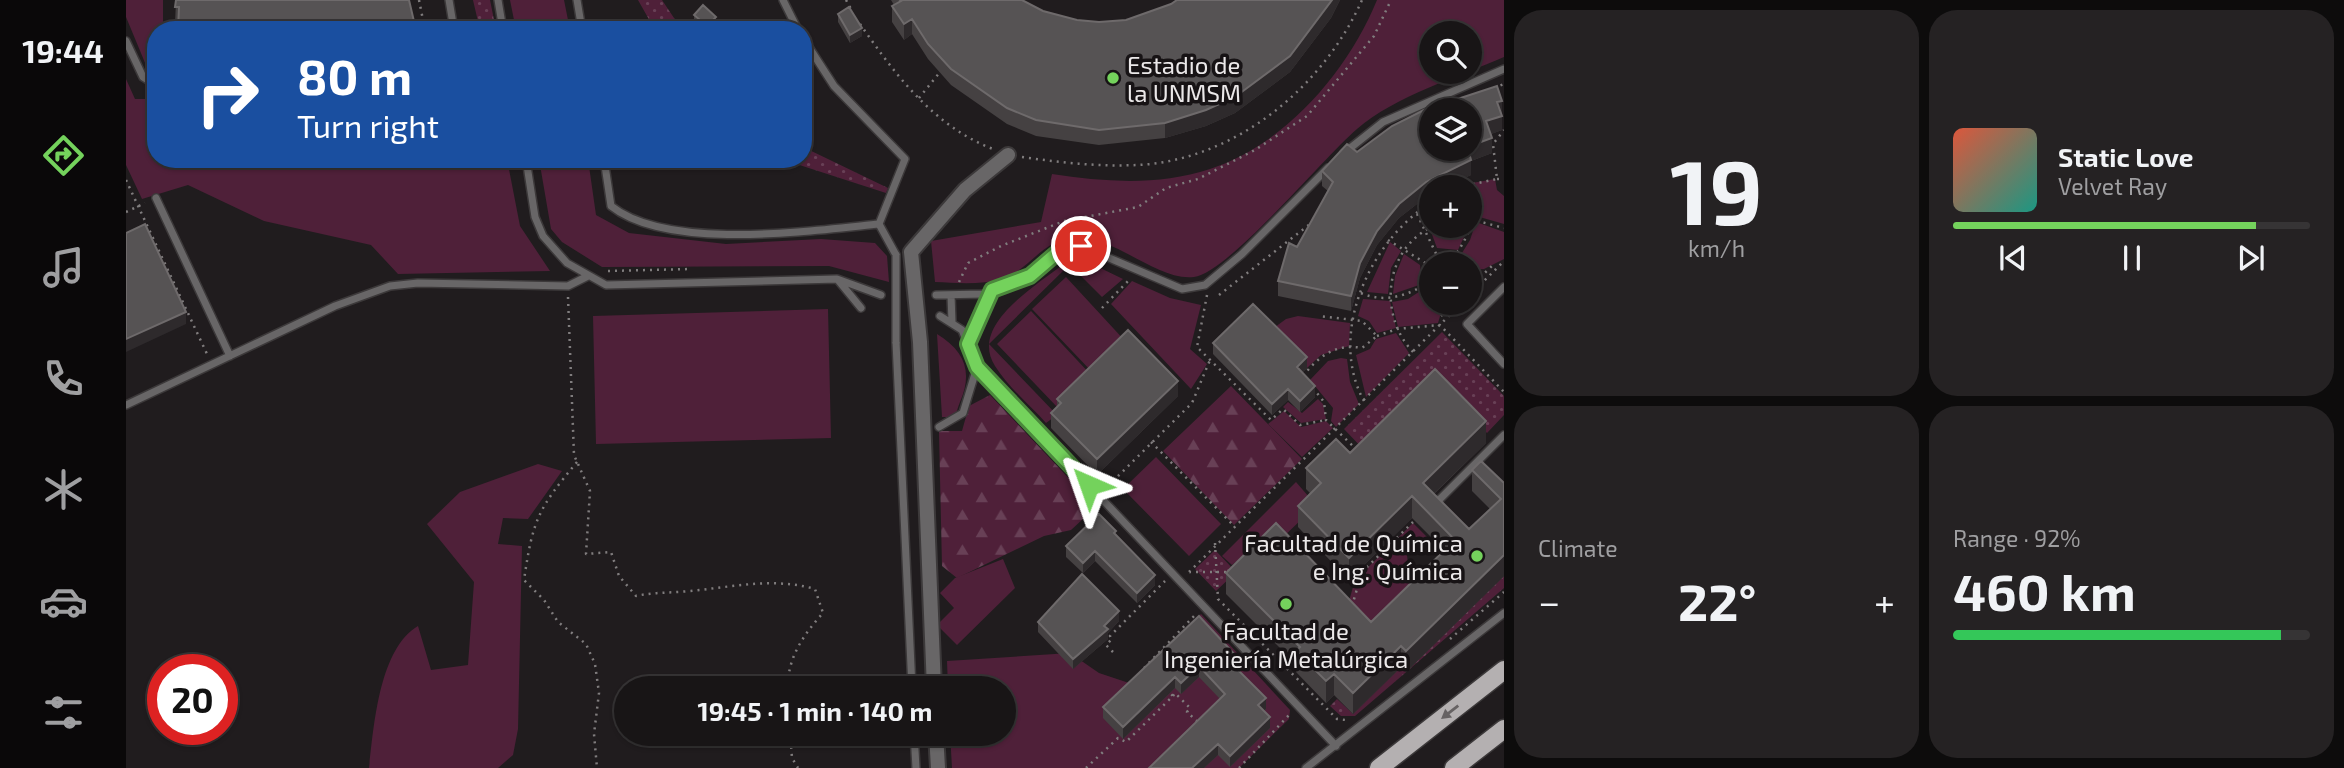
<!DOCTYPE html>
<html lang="en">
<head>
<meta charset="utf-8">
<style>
	body { margin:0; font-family:"Exo 2",sans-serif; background:#252223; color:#f1f3f6; height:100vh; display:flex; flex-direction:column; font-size:26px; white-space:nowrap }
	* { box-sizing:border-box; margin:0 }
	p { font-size:23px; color:#9f9fa1 }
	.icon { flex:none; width:38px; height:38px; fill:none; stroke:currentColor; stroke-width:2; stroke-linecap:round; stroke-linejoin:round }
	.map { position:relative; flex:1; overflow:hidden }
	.sheet { display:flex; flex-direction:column; gap:10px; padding:10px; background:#0d0c0c; width:840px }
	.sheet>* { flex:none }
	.top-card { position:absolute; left:21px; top:21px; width:665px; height:147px; border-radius:28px; box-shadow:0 2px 5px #0004,0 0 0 2px #363435; background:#1a4fa0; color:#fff; overflow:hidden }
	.buttons { position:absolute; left:1293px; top:21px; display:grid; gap:14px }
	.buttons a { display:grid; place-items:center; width:63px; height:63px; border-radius:50%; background:#181516; box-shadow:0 2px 5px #0004,0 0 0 2px #363435; font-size:35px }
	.speed { position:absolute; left:21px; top:654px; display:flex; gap:14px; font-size:35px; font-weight:700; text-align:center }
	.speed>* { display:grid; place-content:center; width:91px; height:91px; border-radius:50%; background:#181516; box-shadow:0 2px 5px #0004,0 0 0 2px #363435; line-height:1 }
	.speed .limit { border:10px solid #d22; background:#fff; color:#111 }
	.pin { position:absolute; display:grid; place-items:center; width:60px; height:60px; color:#fff; margin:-30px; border:4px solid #fff; border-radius:50%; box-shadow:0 2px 7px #0007 }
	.me { position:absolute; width:77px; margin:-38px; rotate:317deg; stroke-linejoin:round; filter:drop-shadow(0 0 5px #0008) }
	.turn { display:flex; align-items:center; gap:24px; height:147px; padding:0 35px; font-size:32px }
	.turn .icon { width:91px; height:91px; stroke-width:2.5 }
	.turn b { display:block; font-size:49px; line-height:60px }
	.big { font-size:52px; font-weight:700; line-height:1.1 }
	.sheet .card { flex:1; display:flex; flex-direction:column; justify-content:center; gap:10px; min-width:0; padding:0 24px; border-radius:28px; background:#252223 }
	.sheet .dial { align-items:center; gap:0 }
	.dial b { font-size:91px; line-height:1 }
	.song { display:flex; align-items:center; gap:21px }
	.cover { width:84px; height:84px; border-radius:10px; background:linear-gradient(135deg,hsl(10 70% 55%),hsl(170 70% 35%)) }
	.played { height:7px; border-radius:4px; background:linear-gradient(90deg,#74d25c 85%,#363435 85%) }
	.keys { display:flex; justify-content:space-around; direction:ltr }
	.heat { display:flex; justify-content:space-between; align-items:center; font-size:38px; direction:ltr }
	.charge { height:10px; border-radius:5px; background:linear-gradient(90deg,#34c759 92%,#363435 0) }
	.sheet .tiles { flex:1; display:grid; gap:10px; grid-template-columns:repeat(2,1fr) }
	.trip { position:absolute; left:488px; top:676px; width:402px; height:70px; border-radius:35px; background:#181516; box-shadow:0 2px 5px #0004,0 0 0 2px #363435; font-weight:700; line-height:70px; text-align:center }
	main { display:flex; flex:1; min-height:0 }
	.tab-bar { display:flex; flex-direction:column; width:126px; justify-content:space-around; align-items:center; background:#0a0809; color:#9f9fa1 }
	.tab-bar .icon { width:49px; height:49px }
	.tab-bar .on { color:#74d25c }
	.tab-bar b { font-size:32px; color:#f1f3f6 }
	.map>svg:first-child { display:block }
	.grass { fill:url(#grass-dots) }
	.forest { fill:url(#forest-firs) }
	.green { fill:#4f2039; fill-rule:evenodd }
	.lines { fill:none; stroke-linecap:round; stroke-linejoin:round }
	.lane-casing { stroke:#3c393a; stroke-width:10 }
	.street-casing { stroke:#3c393a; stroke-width:18 }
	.primary-casing { stroke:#3c393a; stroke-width:21 }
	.path { stroke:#807d7e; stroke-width:2.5; stroke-dasharray:2 5; stroke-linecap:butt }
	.lane { stroke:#686667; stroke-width:7 }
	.street { stroke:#686667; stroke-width:14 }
	.primary { stroke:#b4b0b1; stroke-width:18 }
	.lane-bridge-casing { stroke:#3c393a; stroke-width:10; stroke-linecap:butt }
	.lane-bridge { stroke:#686667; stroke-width:7 }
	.wall { fill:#454142 }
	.shaded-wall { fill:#2e2a2c }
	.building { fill:#565354; stroke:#6e6a6b; stroke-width:2 }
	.oneway { fill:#666263 }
	.route-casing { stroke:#4b883c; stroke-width:18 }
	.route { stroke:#74d25c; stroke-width:12 }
	.poi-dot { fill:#74d25c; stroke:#171315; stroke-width:2.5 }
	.labels { text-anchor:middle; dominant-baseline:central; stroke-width:7; stroke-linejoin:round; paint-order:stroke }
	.poi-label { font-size:24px; fill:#ebe8e9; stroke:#171315; text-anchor:start }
</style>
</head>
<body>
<main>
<nav class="tab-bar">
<b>19:44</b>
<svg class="icon on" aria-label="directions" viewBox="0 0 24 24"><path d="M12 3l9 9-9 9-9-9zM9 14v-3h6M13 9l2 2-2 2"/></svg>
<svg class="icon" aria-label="music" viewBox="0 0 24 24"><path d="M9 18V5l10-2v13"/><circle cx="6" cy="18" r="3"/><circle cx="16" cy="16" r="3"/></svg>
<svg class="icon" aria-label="phone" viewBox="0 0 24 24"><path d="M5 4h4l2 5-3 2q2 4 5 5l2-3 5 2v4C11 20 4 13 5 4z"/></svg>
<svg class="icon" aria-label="climate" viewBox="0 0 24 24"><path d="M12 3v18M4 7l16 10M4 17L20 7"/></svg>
<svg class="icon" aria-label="car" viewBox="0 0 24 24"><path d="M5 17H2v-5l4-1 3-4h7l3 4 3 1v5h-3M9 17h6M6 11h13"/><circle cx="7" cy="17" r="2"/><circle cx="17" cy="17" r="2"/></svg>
<svg class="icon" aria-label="filters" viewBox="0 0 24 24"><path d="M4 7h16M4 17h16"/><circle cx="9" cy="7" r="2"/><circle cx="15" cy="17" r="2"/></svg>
</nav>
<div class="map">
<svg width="1378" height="768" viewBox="0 0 1378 768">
	<defs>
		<pattern id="grass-dots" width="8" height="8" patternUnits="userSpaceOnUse" patternTransform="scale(1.75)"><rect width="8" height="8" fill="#4f2039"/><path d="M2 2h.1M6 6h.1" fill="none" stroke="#684056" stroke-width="1.8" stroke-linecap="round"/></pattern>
		<pattern id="forest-firs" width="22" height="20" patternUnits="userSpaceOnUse" patternTransform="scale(1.75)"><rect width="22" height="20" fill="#4f2039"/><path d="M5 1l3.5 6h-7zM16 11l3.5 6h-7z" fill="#684056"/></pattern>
	</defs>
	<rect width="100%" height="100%" fill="#201c1e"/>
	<path class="grass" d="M347 0H364L370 30H354Z
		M512 0H536L556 30H529Z
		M677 147 762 188 760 193 655 159H677Z
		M1316 332 1378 396V415L1361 433 1311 383 1240 452 1218 429Z
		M1089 550 1110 572 1090 591 1069 569Z
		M1378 576V588L1229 716H1215L1204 706 1211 699 1227 714 1275 667 1280 672Z"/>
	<path class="forest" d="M1105 386 1176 459 1108 525 1037 451Z
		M864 395 970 507 945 530 918 536 831 578 816 566 813 431H836L843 406Z"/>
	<path class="green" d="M0 0H37V30H30V75L22 70 0 17Z
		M384 0H438L444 30H390Z
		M1251 0H1378V57C1332 77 1269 96 1231 129 1198 157 1102 273 1068 277 1031 282 986 232 944 238 917 241 902 270 877 279 856 285 830 283 809 282L805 241 915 222 926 174C979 182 1032 186 1084 169 1159 145 1222 71 1251 0ZM1306 33H1344V72H1306Z
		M0 79 9 99H30V159H381L394 226 424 271 272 274 245 245 138 221 62 185 16 199 0 165Z
		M413 159H462L470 215 503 233 600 244 695 239 749 243 761 256 763 282 703 266 476 267 436 242 425 229Z
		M1369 179 1371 190 1378 196V224L1350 216 1346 183Z
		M1350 222 1378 232V259L1358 269 1345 270 1336 253 1344 240Z
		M1314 226H1343L1332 250 1311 248 1304 229Z
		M1264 242 1275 251 1265 268 1262 294 1241 292Z
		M1278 254 1294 265 1296 284 1267 294 1269 276Z
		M952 263 966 264 997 279 976 297 945 266Z
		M935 266 939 269 863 344 931 415 920 423C904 405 882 387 869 366 843 326 908 287 935 266Z
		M940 277 1000 342 967 373 906 309Z
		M1006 281 1044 298 1075 305 1064 349 1081 364 1065 389 985 304Z
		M1299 288 1305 294 1306 303H1318L1312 323 1272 327 1266 302 1282 299Z
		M1237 299 1264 301 1270 328 1251 333 1243 321 1232 316Z
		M702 309 705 438 470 444 467 316Z
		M905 311 966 376 932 408 871 344Z
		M1172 316 1224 323 1223 346 1195 355 1181 368 1145 330 1160 319Z
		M1270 333 1283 353 1240 397 1230 355 1244 349 1250 339Z
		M811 334C839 351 847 372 834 402 831 409 832 412 826 417H816Z
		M1215 358 1221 359 1224 382 1233 404 1210 427 1205 421 1207 408 1184 380 1202 361Z
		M1192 399 1197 404 1200 419 1175 423 1157 407 1162 402 1176 413Z
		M1158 411 1175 427 1200 421 1207 428 1176 457 1142 424Z
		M1030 457 1095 524 1063 556 997 489Z
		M412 464 436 471 402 519 377 518 372 544 396 546 392 729 387 755 372 768H243C248 726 253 649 292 626L305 670 342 665 348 582 301 524 334 492Z
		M1170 482 1183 497 1179 516 1121 572 1111 561 1106 565 1096 556Z
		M1287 523 1303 539 1281 555 1283 573 1290 579 1245 643 1221 608 1229 580Z
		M877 559 889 588 831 645 811 625 828 608 814 593 829 578Z
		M1075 614 1164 710 1163 719 1113 768H826L824 733H878V688H822L821 661 944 653 973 673 1006 684Z"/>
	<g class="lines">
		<defs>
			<path id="lane" d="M323 0 328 30
				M372 0 377 30
				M451 0 456 30
				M657 0 672 30
				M0 41 17 77 30 85
				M1218 153 1257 122 1378 69
				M400 159 409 217 417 236 441 263 480 285 711 279 755 295
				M478 159 485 206C541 251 684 231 753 224L779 159 708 86 677 38
				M30 198 104 356
				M753 224 770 255
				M712 280 735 308
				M1378 287 1341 324 1378 364
				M810 295 857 294 882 286 904 276 932 252 955 246 1056 289 1079 285 1116 254 1202 168
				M825 295 826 322
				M814 316 836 330 851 367 1210 746
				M770 342 786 688
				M841 344 866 291
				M0 405 209 306 264 286 292 283 442 286 462 276
				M813 427 837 413 851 367
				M1310 503 1378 435
				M788 733 790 768
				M1180 768 1378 613"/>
			<path id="street" d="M808 688 794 342 785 252 839 190 882 155
				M810 733 812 768"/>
			<path id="primary" d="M1253 768 1378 670
				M1328 768 1378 729"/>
		</defs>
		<use href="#lane" class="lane-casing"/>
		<use href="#street" class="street-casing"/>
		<use href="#primary" class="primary-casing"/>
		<path class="path" d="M293 0 299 30
			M720 0 725 9
			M734 24C769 74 807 126 867 149
			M1368 88 1378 84
			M793 98 814 72
			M896 157C939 163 981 168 1025 164 1118 153 1199 83 1236 0
			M1371 179H1378
			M0 180 81 354
			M1333 187 1371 179 1367 144 1378 130
			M0 212 19 203
			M1291 214 1315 264
			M1344 219 1378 228
			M1262 240 1306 267
			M1323 264C1340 241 1352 221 1344 192
			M482 271 566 269
			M833 282 842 263 875 246 938 221 1012 207 1040 188 1072 179 1129 150 1181 116 1248 36 1265 0
			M1344 287 1367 265
			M1235 293C1260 304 1284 295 1306 280
			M1081 295 1071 347 1145 420 1157 409 1174 425 1200 420
			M1093 295 1184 224
			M1344 295 1378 261
			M442 297 448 455 464 491 460 554 485 552 493 576 510 596C528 592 545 593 564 591 607 587 647 577 689 589L697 613C678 634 661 658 662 688
			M976 308 1003 280
			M1315 316 1328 303
			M1251 336 1271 329 1314 325 1378 392
			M1287 352C1251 314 1259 247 1308 226
			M1177 376C1192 357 1209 343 1236 348L1251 336 1236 321 1193 316
			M1187 388 1198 402 1200 420 1230 449
			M1238 401C1201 334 1244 240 1306 202
			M1025 442 1108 526
			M451 462C412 509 407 519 398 580L418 600 432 622 460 644 469 664 473 693 468 734 471 768
			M982 486 1066 403 1084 360
			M1089 543 1092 599 1211 719 1220 720
			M1063 572 1336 303
			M1063 572H1101
			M1226 606 1236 572 1287 522
			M1324 639 1378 592
			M987 652 980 645 986 639 984 636 1039 581
			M1018 668 1069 615
			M1047 696 1049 693 1064 708 1061 712 1073 723
			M664 733 666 758 672 768
			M960 768 992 738 1000 742 1047 696 1043 692
			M1113 768 1163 715"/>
		<use href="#lane" class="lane"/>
		<use href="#street" class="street"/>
		<use href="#primary" class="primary"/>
		<defs>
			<path id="lane-bridge" d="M770 342V255"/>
		</defs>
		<use href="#lane-bridge" class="lane-bridge-casing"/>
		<use href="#lane-bridge" class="lane-bridge"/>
	</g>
	<path class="wall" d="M50 0H283L49 24Z
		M765 0H896L917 11 951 20 973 22 1000 20 1045 4 1051 0H1214L1205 18 1164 72 1109 113 1080 126 1039 138 973 145 910 136 881 124 825 85 802 59 786 34 778 40 766 22V6L768 5Z
		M712 14 736 36 724 43 712 22Z
		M568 15 590 25 585 30H576L568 24Z
		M1376 101V130L1365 134 1366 153 1345 161V175L1319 187H1306L1300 197 1273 218 1251 245 1234 278 1225 311 1152 296V281L1202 191 1196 186V171Z
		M1087 343 1181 368 1176 373 1189 397 1174 412 1162 400 1146 415 1087 354Z
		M1052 396 971 475 925 428V413L931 407V399Z
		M1360 443 1308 494 1343 529 1364 509 1346 491V470L1378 483V576L1280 672 1275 667 1227 714 1208 695 1200 703 1170 672V664L1100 594V573L1245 622 1318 550 1286 518 1223 580 1172 527V506L1184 493 1180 489V468L1224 453Z
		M990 535 1029 585 1011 603 969 561 957 573 940 557V546Z
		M1073 616 1112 669 1111 670 1140 709 1138 711 1144 728 1104 767 1092 755 1078 768H1023L1094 699 1073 677 1055 694 1049 688 997 739 977 718V707Z
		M993 621 982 633V639L947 669 912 632V622Z"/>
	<path class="shaded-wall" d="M1206 0H1214L1205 18 1164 72 1109 113 1080 126 1039 138V123Z
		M590 17V25L585 30H581V26Z
		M786 19V34L778 40V24Z
		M736 28V36L724 43V35Z
		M1376 101V115L1371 102Z
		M1376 116V130L1360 136V121Z
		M1366 138V153L1345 161V175L1319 187H1306V194L1300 197 1273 218 1251 245 1234 278 1225 311V296L1234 263 1251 231 1273 204 1341 149H1344V146Z
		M60 312V324L0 352V339Z
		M1181 357V368L1171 378V367Z
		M1052 381V396L971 475V459Z
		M1189 386V397L1174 412V401Z
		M1162 389V400L1146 415V404Z
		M1360 421V443L1297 504V483Z
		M1286 496V518L1223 580V558Z
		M969 551V561L957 573V563Z
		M1378 555V576L1280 672V651Z
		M1029 575V585L1011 603V593Z
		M993 611V621L982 633V639L947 669V659Z
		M1275 646V667L1227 714V693Z
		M1112 658V669L1106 675V664Z
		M1073 666V677L1055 694V683Z
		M1208 674V695L1200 703V681Z
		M1049 677V688L997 739V727Z
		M1140 698V709L1132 716V705Z
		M1144 717V728L1104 767V756Z
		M1092 744V755L1078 768H1066Z"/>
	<path class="building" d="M50 0H283L290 30H52L53 7H49Z
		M774 0H896L917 11 951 20 973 22 1000 20 1045 4 1051 0H1206L1164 56 1109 97 1080 110 1039 123 973 130 910 120 881 108 825 69 802 44 786 19 778 24 766 6 775 1Z
		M577 5 590 17 581 26 568 15Z
		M723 7 736 28 724 35 712 14Z
		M1371 86 1376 101 1371 102 1376 116 1360 121 1366 138 1344 146V110H1306V149H1342L1345 160 1300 182 1273 204 1251 231 1234 263 1225 296 1152 281 1163 243 1171 247 1207 182 1196 171 1221 144 1231 152 1266 126 1298 110Z
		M19 224 60 312 0 339V233Z
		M1127 304 1181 357 1171 367 1189 386 1174 401 1162 389 1146 404 1087 343Z
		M1002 330 1052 381 971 459 925 413 935 403 931 399Z
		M1309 369 1360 421 1297 483 1343 529 1375 499 1346 470 1355 461 1378 483V555L1280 651 1275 646 1227 693 1208 674 1200 681 1170 651 1174 647 1100 573 1150 523 1245 622 1329 540 1286 496 1223 558 1172 506 1195 483 1180 468 1210 439 1224 453Z
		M973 514 990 531 988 533 1029 575 1011 593 969 551 957 563 940 546Z
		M956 574 993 611 978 626 982 629 947 659 912 622Z
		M1073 616 1112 658 1106 664 1140 698 1132 705 1144 717 1104 756 1092 744 1066 768H1023L1099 694 1073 666 1055 683 1049 677 997 727 977 707Z"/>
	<defs><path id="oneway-solid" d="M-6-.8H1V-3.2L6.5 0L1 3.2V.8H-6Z" transform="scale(1.75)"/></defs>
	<use class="oneway" href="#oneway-solid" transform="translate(1324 712) rotate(142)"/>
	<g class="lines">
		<defs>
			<path id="route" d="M955 246 932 252 904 276 866 290 842 344 851 367 963 485"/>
		</defs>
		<use href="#route" class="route-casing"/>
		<use href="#route" class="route"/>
	</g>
	<g class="poi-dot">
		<circle cx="987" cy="78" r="7"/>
		<circle cx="1351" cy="556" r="7"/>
		<circle cx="1160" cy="604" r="7"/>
	</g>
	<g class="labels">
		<g class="poi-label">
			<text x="1001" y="64">Estadio de<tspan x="1001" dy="28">la UNMSM</tspan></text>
			<text x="1337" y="542" text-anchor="end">Facultad de Química<tspan x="1337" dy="28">e Ing. Química</tspan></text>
			<text x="1160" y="630" text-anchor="middle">Facultad de<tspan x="1160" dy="28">Ingeniería Metalúrgica</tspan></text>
		</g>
	</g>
</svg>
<div class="buttons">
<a><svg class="icon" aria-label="search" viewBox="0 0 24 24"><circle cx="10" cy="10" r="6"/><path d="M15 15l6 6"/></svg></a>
<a><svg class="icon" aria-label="layers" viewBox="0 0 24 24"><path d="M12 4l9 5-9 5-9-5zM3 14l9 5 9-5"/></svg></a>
<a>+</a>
<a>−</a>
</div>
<div class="speed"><div class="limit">20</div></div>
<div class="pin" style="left:955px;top:246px;background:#d93025"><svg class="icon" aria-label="arrive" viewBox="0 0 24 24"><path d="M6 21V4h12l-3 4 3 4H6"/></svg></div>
<svg class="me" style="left:963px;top:485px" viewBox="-20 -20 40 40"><path d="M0-17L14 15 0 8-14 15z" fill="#74d25c" stroke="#fff" stroke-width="4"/></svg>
<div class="trip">19:45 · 1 min · 140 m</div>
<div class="top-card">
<div class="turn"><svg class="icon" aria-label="right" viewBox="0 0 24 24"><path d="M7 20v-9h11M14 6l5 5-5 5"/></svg><div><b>80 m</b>Turn right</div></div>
</div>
</div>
<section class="sheet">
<div class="tiles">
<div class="card dial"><b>19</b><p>km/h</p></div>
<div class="card">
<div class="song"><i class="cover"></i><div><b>Static Love</b><p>Velvet Ray</p></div></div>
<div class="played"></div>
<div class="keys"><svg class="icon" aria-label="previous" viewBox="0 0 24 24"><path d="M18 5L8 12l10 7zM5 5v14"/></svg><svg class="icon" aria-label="pause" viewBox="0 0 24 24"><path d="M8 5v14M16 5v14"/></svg><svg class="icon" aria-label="next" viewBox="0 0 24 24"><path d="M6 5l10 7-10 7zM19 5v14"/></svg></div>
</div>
<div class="card"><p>Climate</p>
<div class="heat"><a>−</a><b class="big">22°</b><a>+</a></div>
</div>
<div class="card"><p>Range · 92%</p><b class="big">460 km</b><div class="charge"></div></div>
</div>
</section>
</main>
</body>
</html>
